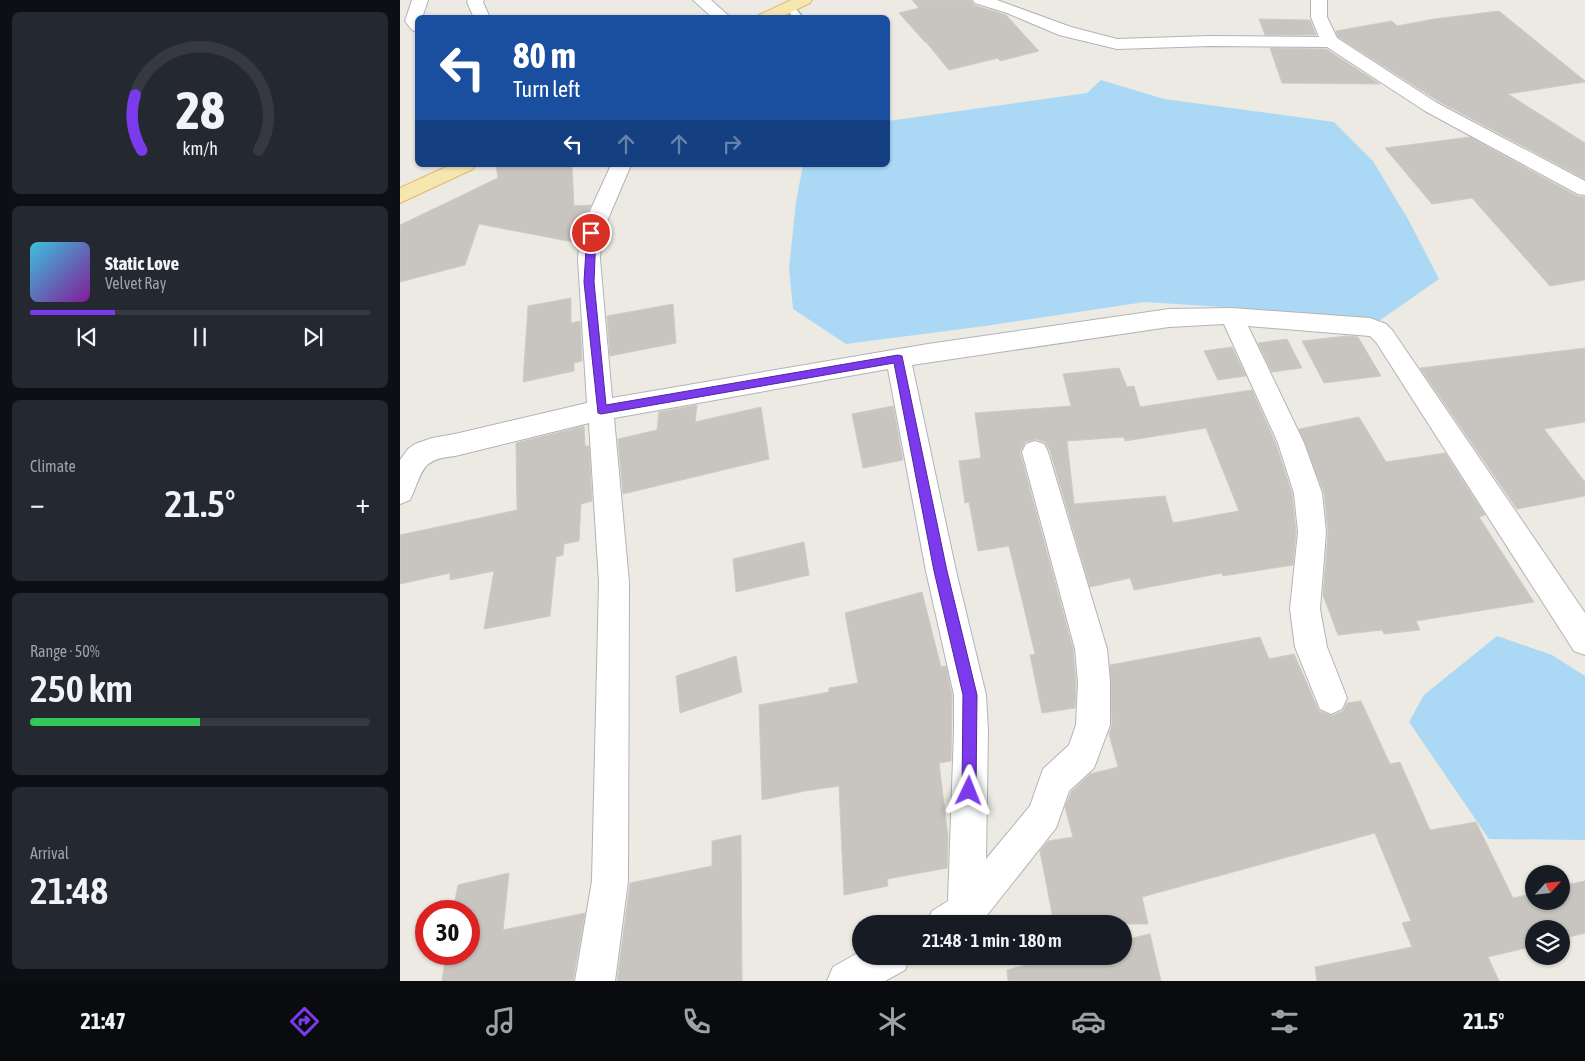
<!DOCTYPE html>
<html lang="en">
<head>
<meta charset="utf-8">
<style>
	body { margin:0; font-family:"Asap Condensed",sans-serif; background:#242831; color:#f1f3f6; height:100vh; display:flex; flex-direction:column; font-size:19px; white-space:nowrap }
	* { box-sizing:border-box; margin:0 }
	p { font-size:16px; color:#9ea1a6 }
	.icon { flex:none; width:28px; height:28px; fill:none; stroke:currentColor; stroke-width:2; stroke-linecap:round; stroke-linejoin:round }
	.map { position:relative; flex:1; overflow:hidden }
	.drawer { display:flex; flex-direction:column; gap:12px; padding:12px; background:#0d0f14; width:400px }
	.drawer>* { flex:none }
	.guide { position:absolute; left:15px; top:15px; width:475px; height:152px; border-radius:8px; box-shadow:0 1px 4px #0004; background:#1a4fa0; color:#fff; overflow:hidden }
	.needle { width:32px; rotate:63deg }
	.buttons { position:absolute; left:1125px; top:865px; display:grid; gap:10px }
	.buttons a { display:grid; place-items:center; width:45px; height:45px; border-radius:50%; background:#171b24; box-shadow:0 1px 4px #0004; font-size:25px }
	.speed { position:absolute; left:15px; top:900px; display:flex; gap:10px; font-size:25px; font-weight:700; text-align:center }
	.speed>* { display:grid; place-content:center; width:65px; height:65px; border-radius:50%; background:#171b24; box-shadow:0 1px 4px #0004; line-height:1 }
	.speed .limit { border:8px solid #d22; background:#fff; color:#111 }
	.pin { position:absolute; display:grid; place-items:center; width:42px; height:42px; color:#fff; margin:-21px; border:2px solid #fff; border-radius:50%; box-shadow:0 1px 5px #0007 }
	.me { position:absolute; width:55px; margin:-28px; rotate:2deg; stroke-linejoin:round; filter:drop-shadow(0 0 4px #0008) }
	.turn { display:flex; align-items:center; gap:18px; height:105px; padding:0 15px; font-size:22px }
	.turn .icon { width:65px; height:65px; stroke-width:2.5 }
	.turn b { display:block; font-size:35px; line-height:42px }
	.lanes { display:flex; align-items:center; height:48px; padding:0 15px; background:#0003; justify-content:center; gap:25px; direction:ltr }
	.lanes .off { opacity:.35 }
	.big { font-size:38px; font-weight:600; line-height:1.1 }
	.drawer .tile { flex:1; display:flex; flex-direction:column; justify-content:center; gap:8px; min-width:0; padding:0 18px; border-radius:8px; background:#242831 }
	.drawer .dial { align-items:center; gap:0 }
	.dial svg { height:130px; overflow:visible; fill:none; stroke:#363941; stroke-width:7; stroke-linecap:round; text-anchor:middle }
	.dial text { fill:#f1f3f6; stroke:none }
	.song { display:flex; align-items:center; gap:15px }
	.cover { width:60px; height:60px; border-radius:8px; background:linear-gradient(135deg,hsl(190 70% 55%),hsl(290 70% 35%)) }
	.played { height:5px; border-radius:2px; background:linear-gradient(90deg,#7c3aed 25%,#363941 25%) }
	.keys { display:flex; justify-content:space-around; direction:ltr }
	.heat { display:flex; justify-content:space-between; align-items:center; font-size:28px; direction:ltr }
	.charge { height:8px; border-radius:4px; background:linear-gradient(90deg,#34c759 50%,#363941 0) }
	.trip { position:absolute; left:452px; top:915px; width:280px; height:50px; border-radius:25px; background:#171b24; box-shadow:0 1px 4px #0004; font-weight:600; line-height:50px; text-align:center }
	.menu { display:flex; height:80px; justify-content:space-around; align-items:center; background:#090b0e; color:#9ea1a6 }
	.menu .icon { width:35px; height:35px }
	.menu .active { color:#7c3aed }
	.menu b { font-size:22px; color:#f1f3f6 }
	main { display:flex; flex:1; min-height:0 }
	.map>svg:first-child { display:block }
	.water { fill:#abd9f5 }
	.building { fill:#c8c5c0; stroke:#d0cbc2; fill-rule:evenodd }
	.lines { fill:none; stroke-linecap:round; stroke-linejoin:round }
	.service-casing { stroke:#b1b4b7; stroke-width:3 }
	.minor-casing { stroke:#b1b4b7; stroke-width:2 }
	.tertiary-casing { stroke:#b1b4b7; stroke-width:2 }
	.primary-casing { stroke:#e1b868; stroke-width:2 }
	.service { fill:#fff; fill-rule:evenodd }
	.minor { fill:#fff; fill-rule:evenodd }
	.tertiary { fill:#fff; fill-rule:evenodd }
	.primary { fill:#f6e6af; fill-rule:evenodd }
	.route { fill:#7c3aed; stroke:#51269a }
</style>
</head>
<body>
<main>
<section class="drawer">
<div class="tile dial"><svg viewBox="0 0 100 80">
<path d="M14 69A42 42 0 1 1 86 69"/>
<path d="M14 69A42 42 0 0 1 10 35" stroke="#7c3aed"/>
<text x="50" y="56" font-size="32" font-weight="700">28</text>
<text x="50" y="72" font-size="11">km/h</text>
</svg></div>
<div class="tile">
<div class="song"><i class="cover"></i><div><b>Static Love</b><p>Velvet Ray</p></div></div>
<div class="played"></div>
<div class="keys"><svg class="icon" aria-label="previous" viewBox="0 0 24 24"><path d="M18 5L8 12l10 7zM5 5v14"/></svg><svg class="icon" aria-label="pause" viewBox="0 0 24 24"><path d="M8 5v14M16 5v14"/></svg><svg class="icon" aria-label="next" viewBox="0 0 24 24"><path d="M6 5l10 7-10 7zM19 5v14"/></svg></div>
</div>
<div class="tile"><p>Climate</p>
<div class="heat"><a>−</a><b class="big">21.5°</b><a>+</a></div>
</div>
<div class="tile"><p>Range · 50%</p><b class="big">250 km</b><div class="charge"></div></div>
<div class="tile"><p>Arrival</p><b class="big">21:48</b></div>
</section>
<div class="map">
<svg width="1185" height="981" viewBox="0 0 1185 981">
	<rect width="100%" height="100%" fill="#eceae3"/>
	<path class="water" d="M701 80 764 99 934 122 973 161 1008 219 1039 279 976 323 897 312 745 302 585 326 446 344 393 309 389 268 396 202 403 165H488V121L687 93Z
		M1097 636 1152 655 1185 676V840L1089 839 1009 722 1024 695Z"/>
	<path class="building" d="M512 0H571L574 5 606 15 639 51 600 61 598 58 549 70 526 42H525L499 13 519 8Z
		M1099 11 1185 81V82L1108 94 1185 143V179L1038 101 938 37 936 31 992 21 997 26 1034 19Z
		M859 19 910 20 916 35H865Z
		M870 48 926 49 980 84 882 83Z
		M1070 137 1177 196 1185 197V280L1150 286 1072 198 1032 204 985 148Z
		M96 165H172L174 206 191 205 173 242 79 224 65 265 0 282V225L98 178Z
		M171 298V323L180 321 182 361 174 363V371L123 382 128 306Z
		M273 304 276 343 210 356 207 316Z
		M947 336 958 337 981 376 924 383 902 341Z
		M887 339 902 368 872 372 858 343Z
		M832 347 846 376 818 380 804 351Z
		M1185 348V422L1144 429 1185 482V496L1117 509 1020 368Z
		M719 368 727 387 734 386 740 407 852 390 876 444 892 493 896 532 893 565 823 576 822 573 734 590 730 578 690 587 650 451 645 442 636 439 625 442 620 452 673 649 676 682 675 708 642 713 630 655 635 654 609 546 578 551 569 502 565 503 559 461 581 458 575 413 671 406 663 374ZM806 428 839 511 773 523 765 496 674 504 667 441 724 437 725 441Z
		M297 405 295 422 361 407 369 459 223 494 218 439 257 430 259 412Z
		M493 406 503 460 463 468 452 414Z
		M959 417 986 462 1045 453 1085 515 1079 517 1134 602 1016 621 1020 630 984 634 982 630 938 635 923 595 928 532 924 493 899 429Z
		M184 426 185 446H189L192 501 181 504 179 541 164 544 163 555 156 557 150 616 84 629 94 571 50 580V573L0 584V535L117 510 116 443Z
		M404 542 409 575 336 592 333 559Z
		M522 592 541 667 546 666 552 695 551 761 539 763 548 837 547 868 487 879 488 886 444 895 439 786 405 791 362 800 359 705 429 692V688L458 683 445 613Z
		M860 637 869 659 894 654 919 711 932 716 943 711 947 703 961 701 990 764 1000 762 1030 830 1076 822 1113 898 1134 893V901H1161V886L1185 881V933L1161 939V929H1134V946L1088 957 1099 981H917L915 967 1012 947 1002 923 1011 921 975 833 742 897 748 924H654L640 851 648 841 673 837 665 807 671 792 690 774 718 767 709 734 712 725 710 665Z
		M336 656 342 692 280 713 276 676Z
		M341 835 342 981H217L230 883 312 866V841Z
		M109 873 103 930 185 913 173 981H42L46 954H69V911H53L58 885Z
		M750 934 761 981H608L607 970 660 956H724V940Z"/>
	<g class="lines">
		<defs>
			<path id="service" d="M389 3 392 4 403 18H394L384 6Z"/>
			<path id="minor" d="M12 0H28L22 18H18V32L12 30 5 21Z
				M68 0H84L83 2 90 18H74L67 2Z
				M573 0H597L671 27 717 39 810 36 919 37 911 17V0H927V17L937 38 1037 103 1185 181V195L1178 194 1025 111 927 47 810 46 717 49 659 35 607 13 575 3Z
				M211 165H231L202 233 200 259 212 398 528 344 769 309 832 308 970 318 986 324 992 330 1185 613V655L1174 651 976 342 970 336 848 326 904 443 922 493 926 532 920 609 927 647 947 698 942 709 931 714 920 709 895 647 890 609 898 532 894 493 878 443 824 324 769 327 512 365 556 571 586 695 588 731 586 859 630 806 643 769 669 745 676 725 678 682 675 649 622 452 626 444 635 441 644 444 648 452 707 649 710 682V725L694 768 669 791 656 828 580 924H526L532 911 548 901 554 731V695L526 571 488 369 214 418 229 582 228 881 215 981H175L192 881 199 582 189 423 55 456C19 459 23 473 10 500L0 504V460L8 449 15 444 32 438 55 434 187 403 178 259 180 233Z
				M461 951V956H510L505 970 485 981H427L433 967Z"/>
			<path id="tertiary" d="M293 0H311L331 18H313Z"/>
			<path id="primary" d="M391 0H412L410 3 379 18H357L359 15Z
				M50 165H76L73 169 0 203V188Z"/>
		</defs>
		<use href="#service" class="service-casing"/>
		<use href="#minor" class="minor-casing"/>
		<use href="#tertiary" class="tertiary-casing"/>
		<use href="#primary" class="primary-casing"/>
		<use href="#service" class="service"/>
		<use href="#minor" class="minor"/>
		<use href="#tertiary" class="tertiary"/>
		<use href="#primary" class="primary"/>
	</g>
	<path class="route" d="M191 230 196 233 194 282 206 405 498 355 502 356 547 571 577 695 576 791 574 796 569 798 564 796 562 791 563 695 534 571 494 363 201 414 198 413 184 282 187 233Z"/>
</svg>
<div class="buttons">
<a><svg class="needle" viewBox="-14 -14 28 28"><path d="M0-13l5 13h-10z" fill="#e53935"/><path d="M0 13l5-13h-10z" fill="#9ea1a6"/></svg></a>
<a><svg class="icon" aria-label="layers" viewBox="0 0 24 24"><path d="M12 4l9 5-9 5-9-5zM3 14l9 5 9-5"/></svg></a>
</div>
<div class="speed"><div class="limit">30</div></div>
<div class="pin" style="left:191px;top:233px;background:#d93025"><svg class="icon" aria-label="arrive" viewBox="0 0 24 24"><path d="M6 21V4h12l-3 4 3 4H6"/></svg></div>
<svg class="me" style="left:569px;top:791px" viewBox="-20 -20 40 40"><path d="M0-17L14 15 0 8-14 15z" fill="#7c3aed" stroke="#fff" stroke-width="4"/></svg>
<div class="trip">21:48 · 1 min · 180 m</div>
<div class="guide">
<div class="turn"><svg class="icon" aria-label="left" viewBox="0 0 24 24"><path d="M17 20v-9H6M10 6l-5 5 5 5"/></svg><div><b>80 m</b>Turn left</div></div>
<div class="lanes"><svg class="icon" aria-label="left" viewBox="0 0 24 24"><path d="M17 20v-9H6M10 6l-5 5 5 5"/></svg><svg class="icon off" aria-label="ahead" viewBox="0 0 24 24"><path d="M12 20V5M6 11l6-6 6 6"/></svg><svg class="icon off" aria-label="ahead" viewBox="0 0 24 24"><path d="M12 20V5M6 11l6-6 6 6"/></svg><svg class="icon off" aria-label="right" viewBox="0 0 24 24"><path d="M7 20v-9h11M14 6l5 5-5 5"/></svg></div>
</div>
</div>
</main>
<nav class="menu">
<b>21:47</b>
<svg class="icon active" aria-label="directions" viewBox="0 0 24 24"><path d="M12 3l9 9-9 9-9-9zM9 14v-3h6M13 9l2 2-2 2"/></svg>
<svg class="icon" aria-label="music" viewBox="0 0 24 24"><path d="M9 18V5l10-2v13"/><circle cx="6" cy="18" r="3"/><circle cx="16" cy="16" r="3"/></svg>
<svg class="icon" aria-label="phone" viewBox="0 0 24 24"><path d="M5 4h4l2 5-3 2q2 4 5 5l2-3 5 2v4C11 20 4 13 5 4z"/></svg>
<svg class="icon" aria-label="climate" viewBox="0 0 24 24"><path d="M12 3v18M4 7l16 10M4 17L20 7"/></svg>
<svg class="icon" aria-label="car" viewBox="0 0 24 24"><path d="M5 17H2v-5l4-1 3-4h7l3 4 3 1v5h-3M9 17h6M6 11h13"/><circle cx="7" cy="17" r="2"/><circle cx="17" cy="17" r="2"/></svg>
<svg class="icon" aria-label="filters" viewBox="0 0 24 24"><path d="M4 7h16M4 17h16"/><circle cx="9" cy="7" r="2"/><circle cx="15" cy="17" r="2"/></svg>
<b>21.5°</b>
</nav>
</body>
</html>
